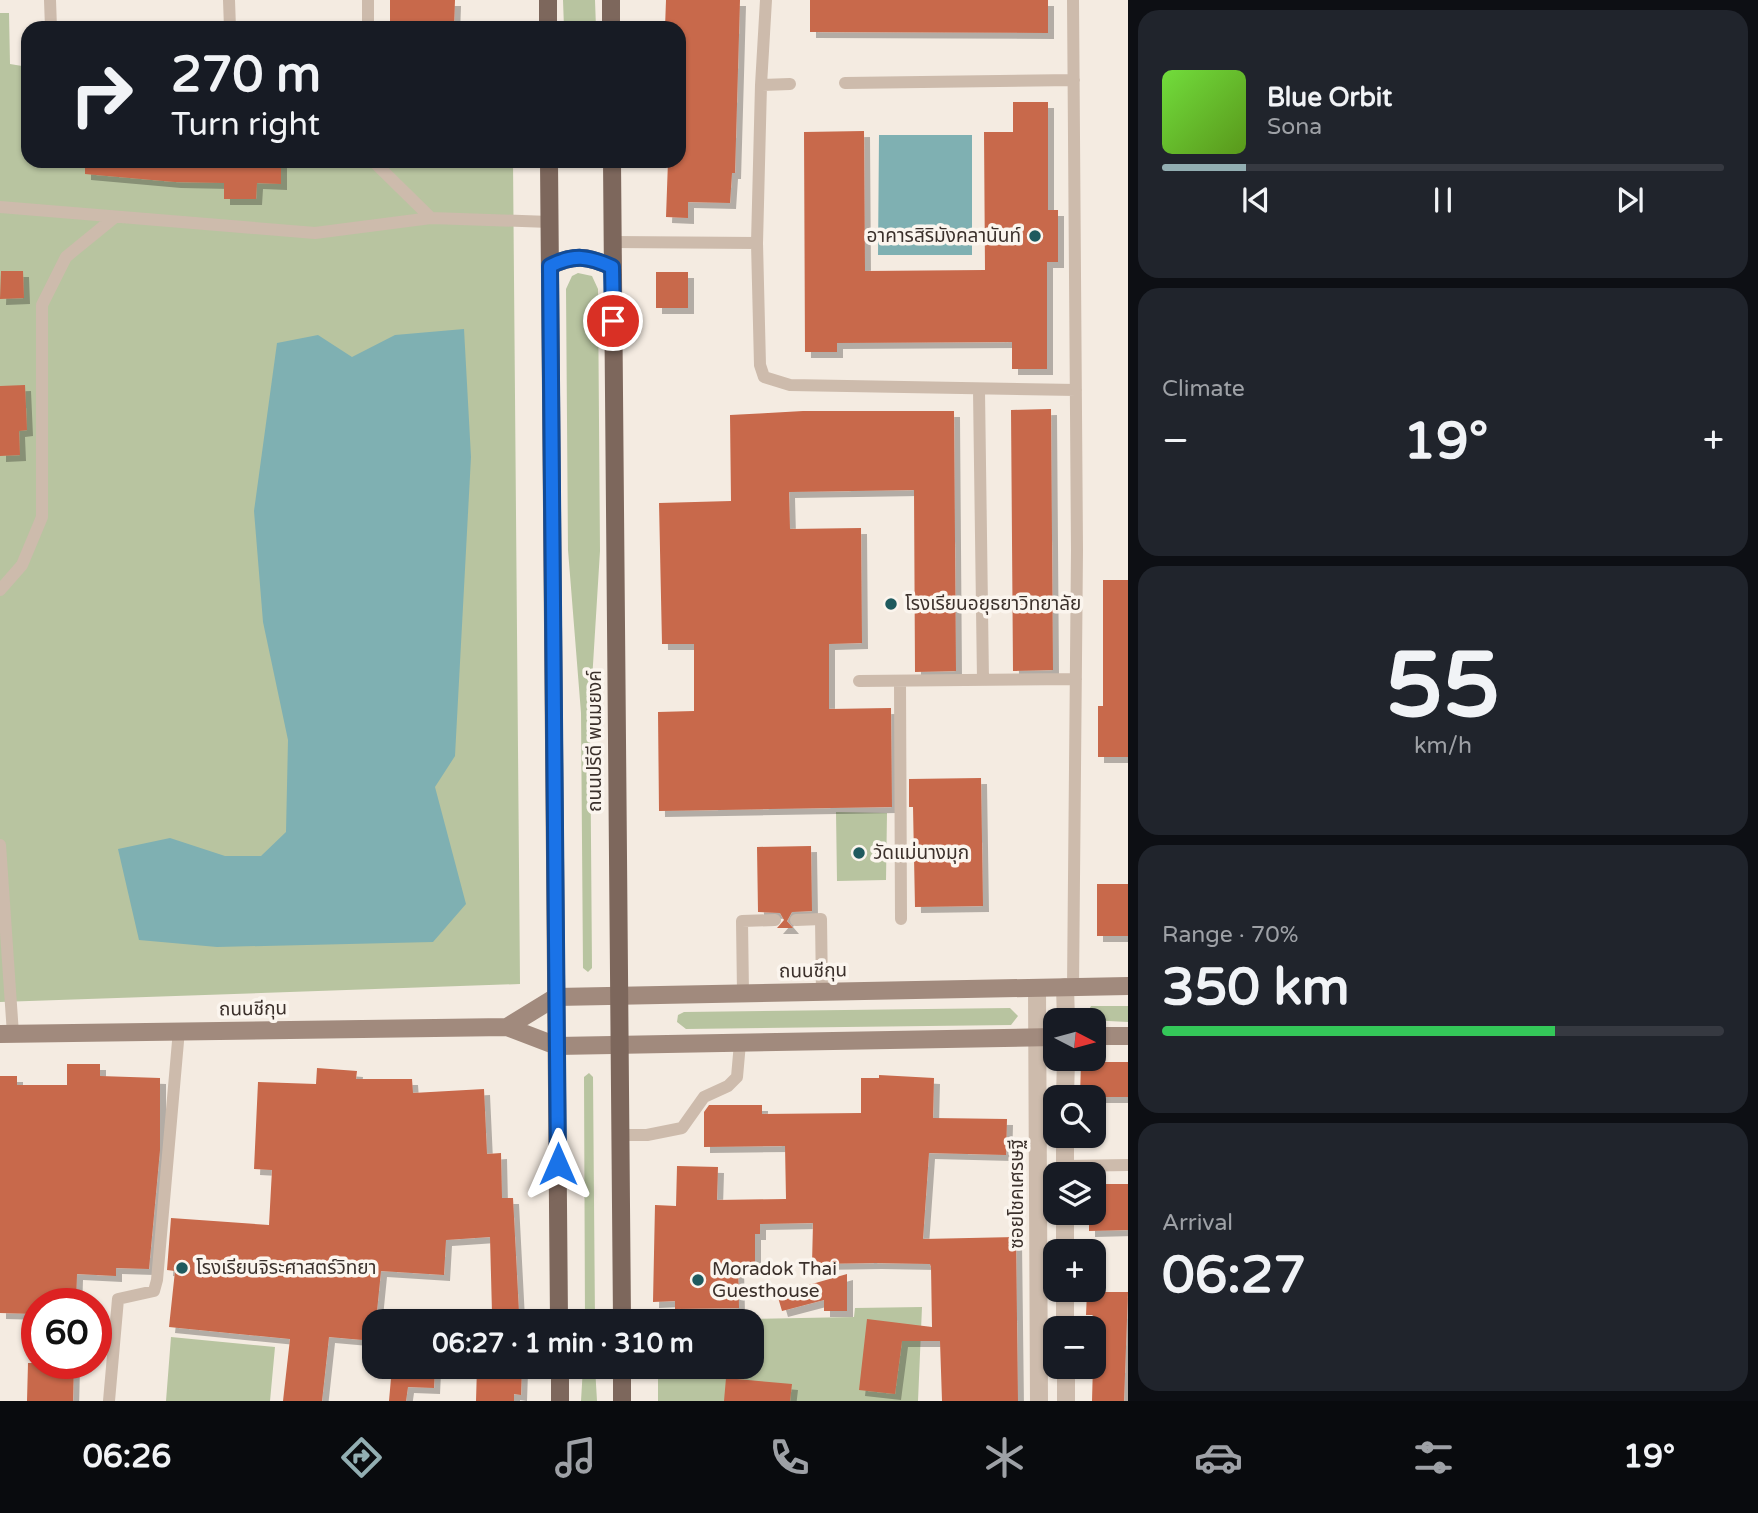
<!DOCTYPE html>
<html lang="en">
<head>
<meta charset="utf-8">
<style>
	body { margin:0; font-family:"Varela Round","Noto Sans Thai",sans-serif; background:#20242c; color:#f1f3f6; height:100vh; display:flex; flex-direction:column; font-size:26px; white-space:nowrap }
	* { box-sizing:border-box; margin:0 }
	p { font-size:23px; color:#9ea1a6 }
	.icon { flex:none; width:38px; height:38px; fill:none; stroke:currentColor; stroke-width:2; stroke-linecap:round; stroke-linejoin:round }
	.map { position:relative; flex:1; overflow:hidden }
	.details { display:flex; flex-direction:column; gap:10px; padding:10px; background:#0d0f14; width:630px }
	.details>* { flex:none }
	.hud { position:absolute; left:21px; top:21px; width:665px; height:147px; border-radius:21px; box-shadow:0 2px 5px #0004; background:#171b24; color:#f1f3f6; overflow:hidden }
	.needle { width:46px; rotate:96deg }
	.fabs { position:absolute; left:1043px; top:1008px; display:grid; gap:14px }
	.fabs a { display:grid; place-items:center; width:63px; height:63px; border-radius:14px; background:#171b24; box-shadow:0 2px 5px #0004; font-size:35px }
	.speed { position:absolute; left:21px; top:1288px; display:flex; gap:14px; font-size:35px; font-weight:700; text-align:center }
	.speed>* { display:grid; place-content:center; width:91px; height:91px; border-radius:50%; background:#171b24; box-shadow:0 2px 5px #0004; line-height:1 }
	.speed .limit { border:10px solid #d22; background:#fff; color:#111 }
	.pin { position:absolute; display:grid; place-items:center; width:60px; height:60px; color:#fff; margin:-30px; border:4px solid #fff; border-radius:50%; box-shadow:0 2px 7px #0007 }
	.me { position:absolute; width:77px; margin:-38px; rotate:0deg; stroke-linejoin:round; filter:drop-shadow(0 0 5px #0008) }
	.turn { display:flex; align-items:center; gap:24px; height:147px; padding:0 35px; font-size:32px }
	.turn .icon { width:91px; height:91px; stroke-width:2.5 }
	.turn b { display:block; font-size:49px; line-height:60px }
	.big { font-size:52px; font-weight:700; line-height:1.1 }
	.details .widget { flex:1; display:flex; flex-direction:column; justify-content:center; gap:10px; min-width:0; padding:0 24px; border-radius:21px; background:#20242c }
	.details .dial { align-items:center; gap:0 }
	.dial b { font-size:91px; line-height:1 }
	.song { display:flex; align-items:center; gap:21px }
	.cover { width:84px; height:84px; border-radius:10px; background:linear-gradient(135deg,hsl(100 70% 55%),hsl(90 70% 35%)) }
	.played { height:7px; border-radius:4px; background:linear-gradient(90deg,#92aeb2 15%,#363941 15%) }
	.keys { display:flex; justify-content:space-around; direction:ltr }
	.heat { display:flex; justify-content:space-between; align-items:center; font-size:38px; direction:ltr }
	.charge { height:10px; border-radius:5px; background:linear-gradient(90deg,#34c759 70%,#363941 0) }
	.trip { position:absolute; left:362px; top:1309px; width:402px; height:70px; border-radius:21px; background:#171b24; box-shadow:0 2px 5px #0004; font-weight:700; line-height:70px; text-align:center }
	.tab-bar { display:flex; height:112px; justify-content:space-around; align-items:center; background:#090b0e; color:#9ea1a6 }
	.tab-bar .icon { width:49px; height:49px }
	.tab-bar .selected { color:#92aeb2 }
	.tab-bar b { font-size:32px; color:#f1f3f6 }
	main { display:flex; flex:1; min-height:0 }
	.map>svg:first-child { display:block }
	.green { fill:#b8c4a0 }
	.water { fill:#7fb0b2 }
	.building { fill:#c8694b; filter:url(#shadow) }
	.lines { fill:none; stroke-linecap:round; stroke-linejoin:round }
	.service { stroke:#cdbbac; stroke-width:12 }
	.minor { stroke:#cdbbac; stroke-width:18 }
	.secondary { stroke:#a18a7d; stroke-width:18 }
	.primary { stroke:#7d675c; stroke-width:18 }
	.route-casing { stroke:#114b97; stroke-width:18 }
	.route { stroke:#1a73e8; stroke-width:12 }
	.poi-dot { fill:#1f5a5e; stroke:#fbf5ee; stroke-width:2.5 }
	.labels { text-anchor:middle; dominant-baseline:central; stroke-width:7; stroke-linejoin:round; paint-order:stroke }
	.poi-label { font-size:19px; fill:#3b302b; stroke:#fbf5ee; text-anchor:start }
	.street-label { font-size:19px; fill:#3b302b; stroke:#fbf5ee }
</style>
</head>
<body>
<main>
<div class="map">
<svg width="1128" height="1401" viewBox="0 0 1128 1401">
	<defs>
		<filter id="shadow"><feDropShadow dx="6" dy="6" stdDeviation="0" flood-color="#0004"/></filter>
	</defs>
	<rect width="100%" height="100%" fill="#f4ebe1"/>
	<path class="green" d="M563 0H595L596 28H564Z
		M0 13H9L10 64 28 67V161H513L520 984 0 1002Z
		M578 273 592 276 598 289 600 551 590 713 592 968 588 972 583 968 581 713 568 550 566 289 572 276Z
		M836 812 887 813 886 880 837 881Z
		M1091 1006H1128V1022L1088 1020 1086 1015Z
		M1010 1008 1018 1016 1011 1025 686 1029 677 1022 678 1015 684 1012Z
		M589 1073 593 1077 595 1321H585L584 1077Z
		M922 1307 918 1401H658V1367H752V1321H657L854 1317 855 1308Z
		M171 1337 275 1347 270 1401H166Z
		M583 1367H595L597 1401H581Z"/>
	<path class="water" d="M879 135H972V255H878Z
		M464 329 471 457 455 756 435 787 466 904 433 942 217 947 139 940 118 849 170 838 225 856H261L286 832 288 740 263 622 254 511 277 343 318 335 352 357 395 335Z"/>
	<path class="building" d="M390 0H455L454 28H390Z
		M666 0H740L735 173H732L730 203 688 202V218L666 217 668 161H679V28H665Z
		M810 0H1048V33L810 32Z
		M1013 102H1048V210H1058V262H1047V369H1012V342L837 343V352H805L804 132 864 131 865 271 985 270 984 132H1013Z
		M85 161H281V184L257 183 256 199H224V183L175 182 85 174Z
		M1 271H23L24 298 0 299Z
		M656 272H688V308H656Z
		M25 385 27 430 19 431 20 455 0 456V386Z
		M1051 409 1053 670 1013 671 1011 410Z
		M803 411H954L956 671 915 672 914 490 789 492 790 529 861 528 862 643 829 644V709L891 708 892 807 659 811 658 712 694 711V644H662L659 503 731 501 730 415Z
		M1103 580H1128V757H1098V706H1103Z
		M981 778 983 906 915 907 913 807H909V779Z
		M811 846 812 911 792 912 787 921 793 928H777L784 920 780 913 758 912 757 847Z
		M1097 884H1128V936H1097Z
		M1081 1062H1128V1097H1080Z
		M67 1064H100V1076L160 1078V1150L149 1269 116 1268V1276L77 1274 76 1304H37V1314L0 1313V1076H17V1085H67Z
		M317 1068 357 1071 356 1079H412L413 1093 484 1089 487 1154 501 1153 502 1198H513L519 1313H492L490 1237 446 1240 444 1275 381 1271 374 1341 329 1337 322 1401H283L290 1339 169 1327 175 1271 167 1270 171 1218 269 1225 272 1170 254 1169 258 1082 316 1084Z
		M879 1075 934 1078 933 1118 1007 1119 1006 1155 929 1153 923 1239 1016 1237 1018 1401H942L940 1341H902L895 1394 859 1390 867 1319 932 1327 931 1267 930 1264 876 1263 812 1264 813 1223 760 1224V1234H755V1264H738L739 1308 675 1309V1301L653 1302 655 1205 676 1206 677 1166 718 1167 717 1200 786 1199 785 1146 704 1147V1112L709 1105H762V1114L861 1113V1078H879Z
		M1094 1184H1128V1230L1089 1231V1213H1094Z
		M847 1274V1311H824V1300L782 1311 777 1294Z
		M1087 1292H1128L1124 1401H1092L1094 1328 1093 1315H1086Z
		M28 1363H74L73 1401H27Z
		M392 1367H435L434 1388 408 1387 406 1401H389Z
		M477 1367H522L521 1395 514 1394V1401H476Z
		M726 1378 792 1384 790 1401H724Z"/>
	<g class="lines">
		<path class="service" d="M50 0 51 28
			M229 0 230 28
			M368 0V28
			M845 83 1074 80
			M790 84 761 85 757 243 760 365 764 377 790 385 1076 390
			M761 85 766 0
			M375 163 431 218
			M0 207 315 233 431 218 550 222
			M613 242 757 243
			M979 391 983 680
			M0 590 22 565 42 517V305L66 257 115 217
			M859 681 1076 679
			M900 681 901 919
			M0 845 13 1034
			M796 920 821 919 822 992
			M1073 987 1077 550 1073 0
			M743 993 742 921 775 920
			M621 1135H647L682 1128 704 1097 728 1086 737 1077 740 1043
			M1065 1166 1128 1165
			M109 1401 118 1299 154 1291 157 1280 179 1030"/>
		<path class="minor" d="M1065 987 1066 1020
			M1037 988 1039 1401
			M1065 1097 1066 1059
			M1065 1174V1136
			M1065 1213V1251
			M1065 1290V1328
			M1066 1367V1401"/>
		<path class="secondary" d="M507 1027 556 997 1128 986
			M0 1034 507 1027 557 1046 1055 1037
			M1094 1036H1128"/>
		<path class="primary" d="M548 0V28
			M611 0V28
			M549 161 559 1321
			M612 161 622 1321
			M550 266C575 254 588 256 612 267
			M560 1367V1401
			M622 1367V1401"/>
	</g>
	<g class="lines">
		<defs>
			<path id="route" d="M558 1164 550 266C574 254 588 256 612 267L613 321"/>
		</defs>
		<use href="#route" class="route-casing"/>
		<use href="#route" class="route"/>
	</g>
	<g class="poi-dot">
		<circle cx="1035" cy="236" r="7"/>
		<circle cx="891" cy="604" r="7"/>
		<circle cx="859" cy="853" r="7"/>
		<circle cx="182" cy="1268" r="7"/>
		<circle cx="698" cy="1280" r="7"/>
	</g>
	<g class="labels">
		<g class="poi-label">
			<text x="1021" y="236" text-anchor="end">อาคารสิริมังคลานันท์</text>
			<text x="905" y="604">โรงเรียนอยุธยาวิทยาลัย</text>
			<text x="873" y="853">วัดแม่นางมุก</text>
			<text x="196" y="1268">โรงเรียนจิระศาสตร์วิทยา</text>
			<text x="712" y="1269">Moradok Thai<tspan x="712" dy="22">Guesthouse</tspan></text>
		</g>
		<g class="street-label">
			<text transform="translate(595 741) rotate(-90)">ถนนปรีดี พนมยงค์</text>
			<text transform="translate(813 971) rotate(-1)">ถนนชีกุน</text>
			<text transform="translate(253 1009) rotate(-1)">ถนนชีกุน</text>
			<text transform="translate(1017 1194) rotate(-90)">ซอยโชคเศรษฐี</text>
		</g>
	</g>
</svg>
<div class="fabs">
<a><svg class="needle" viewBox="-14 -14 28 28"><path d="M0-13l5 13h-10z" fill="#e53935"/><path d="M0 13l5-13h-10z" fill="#9ea1a6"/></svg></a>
<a><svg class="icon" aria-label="search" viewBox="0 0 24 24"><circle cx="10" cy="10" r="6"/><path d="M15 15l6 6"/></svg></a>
<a><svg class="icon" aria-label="layers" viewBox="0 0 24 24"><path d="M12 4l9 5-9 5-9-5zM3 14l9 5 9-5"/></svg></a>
<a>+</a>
<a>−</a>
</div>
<div class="speed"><div class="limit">60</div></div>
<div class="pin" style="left:613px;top:321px;background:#d93025"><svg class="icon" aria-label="arrive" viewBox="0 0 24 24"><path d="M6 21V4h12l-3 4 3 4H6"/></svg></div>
<svg class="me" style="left:558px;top:1164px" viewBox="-20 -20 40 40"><path d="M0-17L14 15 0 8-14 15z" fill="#1a73e8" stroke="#fff" stroke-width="4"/></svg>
<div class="trip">06:27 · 1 min · 310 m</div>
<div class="hud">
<div class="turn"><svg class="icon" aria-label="right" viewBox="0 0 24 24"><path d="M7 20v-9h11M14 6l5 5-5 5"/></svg><div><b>270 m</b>Turn right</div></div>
</div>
</div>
<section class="details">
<div class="widget">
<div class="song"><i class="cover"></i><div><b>Blue Orbit</b><p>Sona</p></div></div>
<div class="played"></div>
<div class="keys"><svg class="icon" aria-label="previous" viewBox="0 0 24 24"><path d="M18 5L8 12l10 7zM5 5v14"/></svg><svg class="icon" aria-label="pause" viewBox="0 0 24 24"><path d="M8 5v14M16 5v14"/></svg><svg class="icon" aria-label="next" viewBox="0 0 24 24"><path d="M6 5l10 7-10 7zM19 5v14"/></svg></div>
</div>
<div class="widget"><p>Climate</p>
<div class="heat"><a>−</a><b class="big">19°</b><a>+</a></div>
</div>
<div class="widget dial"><b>55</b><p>km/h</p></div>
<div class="widget"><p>Range · 70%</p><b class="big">350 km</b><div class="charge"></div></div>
<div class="widget"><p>Arrival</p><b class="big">06:27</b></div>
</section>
</main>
<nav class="tab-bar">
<b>06:26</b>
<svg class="icon selected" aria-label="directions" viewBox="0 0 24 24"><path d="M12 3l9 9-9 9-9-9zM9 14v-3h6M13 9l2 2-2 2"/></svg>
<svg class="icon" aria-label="music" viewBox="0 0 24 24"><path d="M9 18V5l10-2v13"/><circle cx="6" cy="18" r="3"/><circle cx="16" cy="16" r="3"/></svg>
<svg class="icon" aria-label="phone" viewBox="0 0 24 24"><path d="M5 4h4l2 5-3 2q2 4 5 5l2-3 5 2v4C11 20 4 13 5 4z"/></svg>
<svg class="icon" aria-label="climate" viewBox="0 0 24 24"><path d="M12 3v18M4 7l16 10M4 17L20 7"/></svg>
<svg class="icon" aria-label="car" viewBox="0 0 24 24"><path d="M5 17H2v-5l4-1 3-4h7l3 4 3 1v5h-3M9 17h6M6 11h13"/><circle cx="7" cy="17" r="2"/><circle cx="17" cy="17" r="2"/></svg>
<svg class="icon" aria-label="filters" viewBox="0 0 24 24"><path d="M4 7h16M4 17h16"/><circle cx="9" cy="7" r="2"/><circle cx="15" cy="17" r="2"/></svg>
<b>19°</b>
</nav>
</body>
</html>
